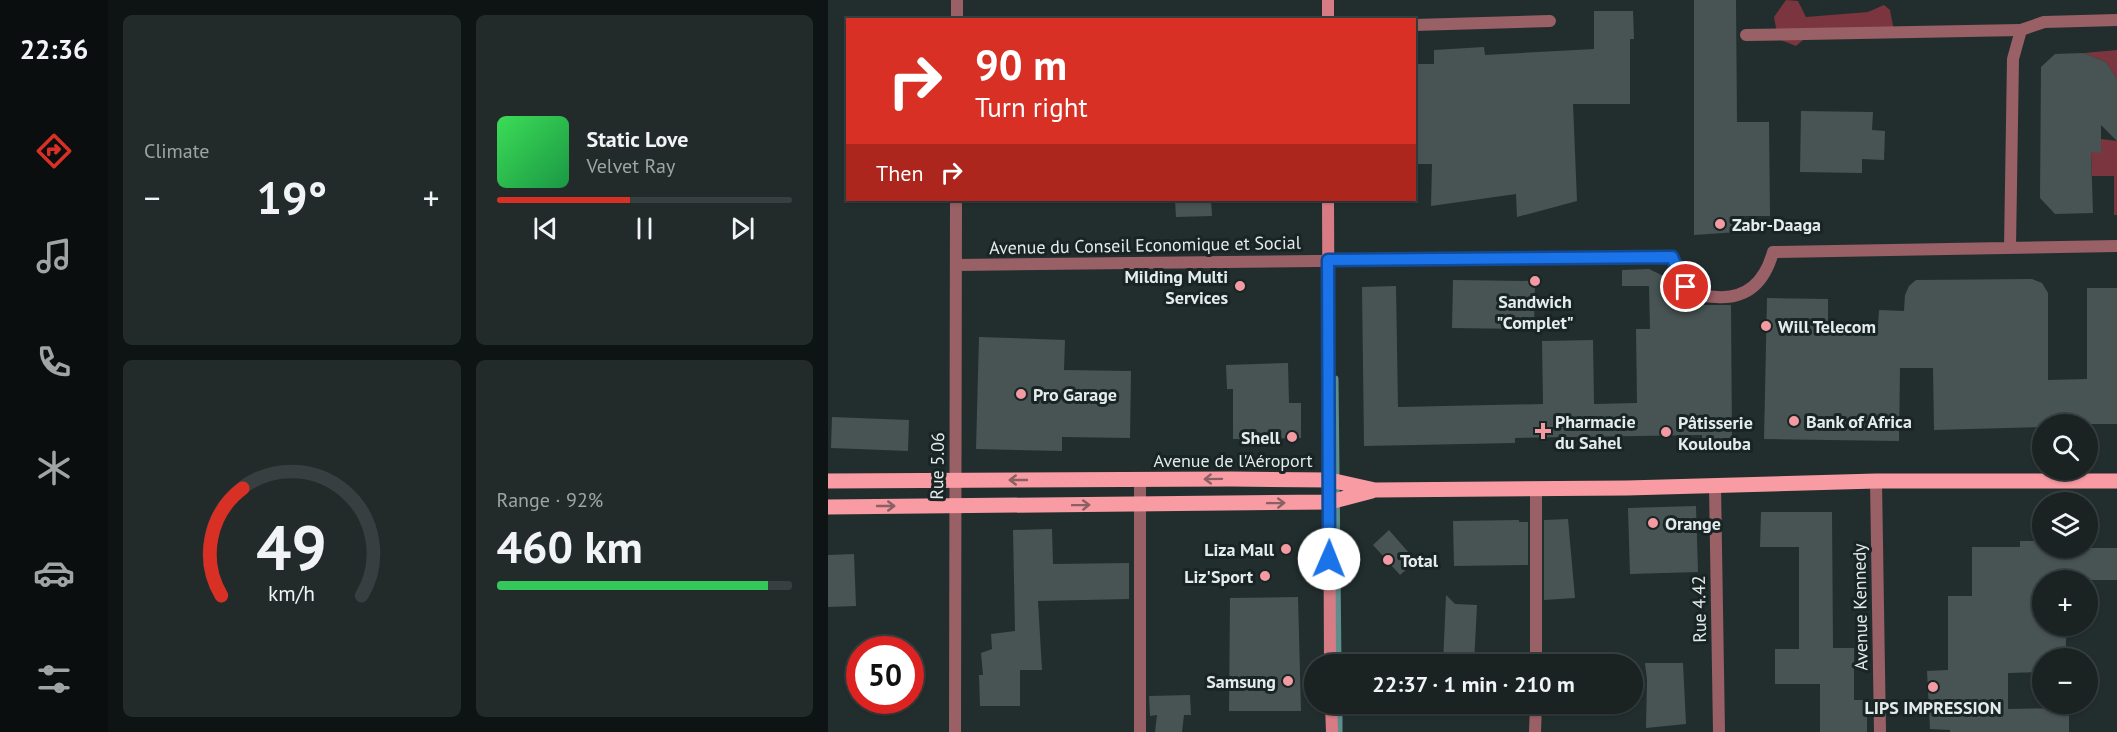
<!DOCTYPE html>
<html lang="en">
<head>
<meta charset="utf-8">
<style>
	body { margin:0; font-family:"PT Sans",sans-serif; background:#232a2a; color:#f1f3f6; height:100vh; display:flex; flex-direction:column; font-size:22px; white-space:nowrap }
	* { box-sizing:border-box; margin:0 }
	p { font-size:20px; color:#9fa4a5 }
	.icon { flex:none; width:33px; height:33px; fill:none; stroke:currentColor; stroke-width:2; stroke-linecap:round; stroke-linejoin:round }
	.map { position:relative; flex:1; overflow:hidden }
	.side { display:flex; flex-direction:column; gap:15px; padding:15px; background:#0e1313; width:720px }
	.side>* { flex:none }
	.top-card { position:absolute; left:18px; top:18px; width:570px; height:183px; border-radius:0px; box-shadow:0 2px 4px #0004,0 0 0 2px #383f40; background:#d93025; color:#fff; overflow:hidden }
	.buttons { position:absolute; left:1204px; top:414px; display:grid; gap:12px }
	.buttons a { display:grid; place-items:center; width:66px; height:66px; border-radius:50%; background:#1a2222; box-shadow:0 2px 4px #0004,0 0 0 2px #383f40; font-size:30px }
	.speed { position:absolute; left:18px; top:636px; display:flex; gap:12px; font-size:30px; font-weight:700; text-align:center }
	.speed>* { display:grid; place-content:center; width:78px; height:78px; border-radius:50%; background:#1a2222; box-shadow:0 2px 4px #0004,0 0 0 2px #383f40; line-height:1 }
	.speed .limit { border:9px solid #d22; background:#fff; color:#111 }
	.pin { position:absolute; display:grid; place-items:center; width:51px; height:51px; color:#fff; margin:-26px; border:3px solid #fff; border-radius:50%; box-shadow:0 2px 6px #0007 }
	.me { position:absolute; width:66px; margin:-33px; rotate:1deg; stroke-linejoin:round; filter:drop-shadow(0 0 4px #0008) }
	.turn { display:flex; align-items:center; gap:21px; height:126px; padding:0 30px; font-size:27px }
	.turn .icon { width:78px; height:78px; stroke-width:2.5 }
	.turn b { display:block; font-size:42px; line-height:51px }
	.then { display:flex; align-items:center; height:57px; padding:0 30px; background:#0003; gap:12px; font-size:22px }
	.big { font-size:45px; font-weight:700; line-height:1.1 }
	.side .tile { flex:1; display:flex; flex-direction:column; justify-content:center; gap:9px; min-width:0; padding:0 21px; border-radius:9px; background:#232a2a }
	.side .dial { align-items:center; gap:0 }
	.dial svg { height:156px; overflow:visible; fill:none; stroke:#383f40; stroke-width:7; stroke-linecap:round; text-anchor:middle }
	.dial text { fill:#f1f3f6; stroke:none }
	.song { display:flex; align-items:center; gap:18px }
	.cover { width:72px; height:72px; border-radius:9px; background:linear-gradient(135deg,hsl(130 70% 55%),hsl(140 70% 35%)) }
	.played { height:6px; border-radius:3px; background:linear-gradient(90deg,#d93025 45%,#383f40 45%) }
	.keys { display:flex; justify-content:space-around; direction:ltr }
	.heat { display:flex; justify-content:space-between; align-items:center; font-size:33px; direction:ltr }
	.charge { height:9px; border-radius:4px; background:linear-gradient(90deg,#34c759 92%,#383f40 0) }
	.side .tiles { flex:1; display:grid; gap:15px; grid-template-columns:repeat(2,1fr) }
	.trip { position:absolute; left:476px; top:654px; width:339px; height:60px; border-radius:30px; background:#1a2222; box-shadow:0 2px 4px #0004,0 0 0 2px #383f40; font-weight:700; line-height:60px; text-align:center }
	main { display:flex; flex:1; min-height:0 }
	.dock { display:flex; flex-direction:column; width:108px; justify-content:space-around; align-items:center; background:#0a0e0e; color:#9fa4a5 }
	.dock .icon { width:42px; height:42px }
	.dock .active { color:#d93025 }
	.dock b { font-size:27px; color:#f1f3f6 }
	.map>svg:first-child { display:block }
	.green { fill:#7b353e }
	.lines { fill:none; stroke-linecap:round; stroke-linejoin:round }
	.stream { stroke:#5e8d8d; stroke-width:7 }
	.building { fill:#475453 }
	.pedestrian { stroke:#996065; stroke-width:12 }
	.minor { stroke:#996065; stroke-width:12 }
	.secondary { stroke:#d77c85; stroke-width:12 }
	.primary { stroke:#f99ba3; stroke-width:15 }
	.oneway { stroke:#896064 }
	.route-casing { stroke:#114b97; stroke-width:15 }
	.route { stroke:#1a73e8; stroke-width:10 }
	.poi-dot { fill:#f49aa2; stroke:#192424; stroke-width:2 }
	.labels { text-anchor:middle; dominant-baseline:central; stroke-width:6; stroke-linejoin:round; paint-order:stroke }
	.poi-label { font-size:18px; font-weight:bold; fill:#e4ebeb; stroke:#192424; text-anchor:start }
	.street-label { font-size:18px; fill:#e4ebeb; stroke:#192424 }
</style>
</head>
<body>
<main>
<nav class="dock">
<b>22:36</b>
<svg class="icon active" aria-label="directions" viewBox="0 0 24 24"><path d="M12 3l9 9-9 9-9-9zM9 14v-3h6M13 9l2 2-2 2"/></svg>
<svg class="icon" aria-label="music" viewBox="0 0 24 24"><path d="M9 18V5l10-2v13"/><circle cx="6" cy="18" r="3"/><circle cx="16" cy="16" r="3"/></svg>
<svg class="icon" aria-label="phone" viewBox="0 0 24 24"><path d="M5 4h4l2 5-3 2q2 4 5 5l2-3 5 2v4C11 20 4 13 5 4z"/></svg>
<svg class="icon" aria-label="climate" viewBox="0 0 24 24"><path d="M12 3v18M4 7l16 10M4 17L20 7"/></svg>
<svg class="icon" aria-label="car" viewBox="0 0 24 24"><path d="M5 17H2v-5l4-1 3-4h7l3 4 3 1v5h-3M9 17h6M6 11h13"/><circle cx="7" cy="17" r="2"/><circle cx="17" cy="17" r="2"/></svg>
<svg class="icon" aria-label="filters" viewBox="0 0 24 24"><path d="M4 7h16M4 17h16"/><circle cx="9" cy="7" r="2"/><circle cx="15" cy="17" r="2"/></svg>
</nav>
<section class="side">
<div class="tiles">
<div class="tile"><p>Climate</p>
<div class="heat"><a>−</a><b class="big">19°</b><a>+</a></div>
</div>
<div class="tile">
<div class="song"><i class="cover"></i><div><b>Static Love</b><p>Velvet Ray</p></div></div>
<div class="played"></div>
<div class="keys"><svg class="icon" aria-label="previous" viewBox="0 0 24 24"><path d="M18 5L8 12l10 7zM5 5v14"/></svg><svg class="icon" aria-label="pause" viewBox="0 0 24 24"><path d="M8 5v14M16 5v14"/></svg><svg class="icon" aria-label="next" viewBox="0 0 24 24"><path d="M6 5l10 7-10 7zM19 5v14"/></svg></div>
</div>
<div class="tile dial"><svg viewBox="0 0 100 80">
<path d="M14 69A42 42 0 1 1 86 69"/>
<path d="M14 69A42 42 0 0 1 25 14" stroke="#d93025"/>
<text x="50" y="56" font-size="32" font-weight="700">49</text>
<text x="50" y="72" font-size="11">km/h</text>
</svg></div>
<div class="tile"><p>Range · 92%</p><b class="big">460 km</b><div class="charge"></div></div>
</div>
</section>
<div class="map">
<svg width="1289" height="732" viewBox="0 0 1289 732">
	<rect width="100%" height="100%" fill="#222e2e"/>
	<path class="green" d="M958 0 970 1 978 17 1040 12 1056 5 1062 10 1066 31 988 29 968 46 950 39 946 17Z
		M1289 50V79L1278 62 1256 53Z
		M1273 139 1289 141V215H1286V176H1264L1263 152Z"/>
	<g class="lines">
		<path class="stream" d="M507 379 510 664
			M511 704V732"/>
	</g>
	<path class="building" d="M866 0H908L909 122H941L942 216H909L910 232 866 235Z
		M766 11H805L806 39H802V104H745L749 201 689 217 688 194 603 206 604 164H586V64H606V50L656 47 657 55 766 49Z
		M1256 53 1278 62 1289 79V141L1273 125V153L1263 152 1265 213 1227 214 1212 198 1213 67 1227 54Z
		M973 111 1045 112 1044 130 1057 131 1056 160 1034 159V173L972 172Z
		M347 200H383L384 216 348 217Z
		M821 269 844 280 846 285H843L844 305H903L904 439H874V435L687 438V443L536 446 534 287 568 286 570 407 715 404 714 341 765 340 766 404 809 403 808 329H822L821 286H794V270Z
		M1204 279 1214 283 1220 293V380L1259 379V288H1289V424H1215V427L1106 430 1105 368H1072L1071 441 936 439 939 298 1000 299V324L1050 326 1051 310 1076 311 1077 295 1081 286 1088 280Z
		M625 280 707 281 706 329 624 328Z
		M151 337 237 340 236 370 303 371 302 438 234 437V451L148 449Z
		M460 363 461 403H473V438L405 439V389H399L398 365Z
		M4 417 81 420 80 451 3 448Z
		M868 506 870 572 802 574 800 508Z
		M933 512H1004L1005 648H1026V700H1039V732H992V684H947V649H971V547H932Z
		M740 519 747 598 716 600V520Z
		M691 520V522H700V565L626 566 625 521Z
		M224 529 225 564 301 563V599L210 601 214 670H192V706H152L151 675H155L153 653 164 649 163 634 187 631 185 530Z
		M561 530 588 561 572 575 545 545Z
		M1192 541H1215V548H1289V580H1215V626H1239L1237 658H1215V672L1180 673V709L1241 708V732H1122V730L1102 729 1099 671 1120 670V596H1144V547H1192Z
		M26 554 28 606 0 607V555Z
		M618 595 627 604 649 605 646 664H615Z
		M470 597 473 711H401L402 598Z
		M817 663H855L858 724 818 728 819 680Z
		M362 695 363 715H356L354 732H327L329 715 322 716 321 696Z"/>
	<g class="lines">
		<path class="pedestrian" d="M918 35 1193 30"/>
		<path class="minor" d="M129 20V0
			M586 25 722 21
			M1182 247 1185 59 1193 30 1216 22 1289 20
			M128 265 844 257C847 266 851 280 858 287 866 294 879 297 889 297 920 299 937 281 945 252L1289 246
			M312 479V732
			M1048 481 1052 732
			M887 486 891 732
			M708 664V488
			M127 732 128 200
			M707 732 708 704"/>
		<path class="secondary" d="M500 0V20
			M500 200 502 664
			M503 704 504 732"/>
		<path class="primary" d="M0 481 403 479 502 480 547 490 799 488 1048 481H1289
			M0 507 502 502 544 491"/>
	</g>
	<defs><path id="oneway-shaft" d="M-6 0H5M1.5-3L5.5 0L1.5 3" fill="none" stroke-width="1.6" stroke-linecap="round" stroke-linejoin="round" transform="scale(1.5)"/></defs>
	<g class="oneway">
		<use href="#oneway-shaft" transform="translate(385 479) rotate(179)"/>
		<use href="#oneway-shaft" transform="translate(190 480) rotate(180)"/>
		<use href="#oneway-shaft" transform="translate(448 503) rotate(-1)"/>
		<use href="#oneway-shaft" transform="translate(253 505) rotate(-1)"/>
		<use href="#oneway-shaft" transform="translate(58 506)"/>
	</g>
	<g class="lines">
		<defs>
			<path id="route" d="M501 559 500 260 844 257 858 287"/>
		</defs>
		<use href="#route" class="route-casing"/>
		<use href="#route" class="route"/>
	</g>
	<g class="poi-dot">
		<circle cx="892" cy="224" r="6"/>
		<circle cx="707" cy="281" r="6"/>
		<circle cx="412" cy="286" r="6"/>
		<circle cx="938" cy="326" r="6"/>
		<circle cx="193" cy="394" r="6"/>
		<circle cx="966" cy="421" r="6"/>
		<path d="M712 422h6v6h6v6h-6v6h-6v-6h-6v-6h6z"/>
		<circle cx="838" cy="432" r="6"/>
		<circle cx="464" cy="437" r="6"/>
		<circle cx="825" cy="523" r="6"/>
		<circle cx="458" cy="549" r="6"/>
		<circle cx="560" cy="560" r="6"/>
		<circle cx="437" cy="576" r="6"/>
		<circle cx="460" cy="681" r="6"/>
		<circle cx="1105" cy="687" r="6"/>
	</g>
	<g class="labels">
		<g class="poi-label">
			<text x="904" y="224">Zabr-Daaga</text>
			<text x="400" y="276" text-anchor="end">Milding Multi<tspan x="400" dy="21">Services</tspan></text>
			<text x="707" y="301" text-anchor="middle">Sandwich<tspan x="707" dy="21">"Complet"</tspan></text>
			<text x="950" y="326">Will Telecom</text>
			<text x="205" y="394">Pro Garage</text>
			<text x="727" y="421">Pharmacie<tspan x="727" dy="21">du Sahel</tspan></text>
			<text x="978" y="421">Bank of Africa</text>
			<text x="850" y="422">Pâtisserie<tspan x="850" dy="21">Koulouba</tspan></text>
			<text x="452" y="437" text-anchor="end">Shell</text>
			<text x="837" y="523">Orange</text>
			<text x="446" y="549" text-anchor="end">Liza Mall</text>
			<text x="572" y="560">Total</text>
			<text x="425" y="576" text-anchor="end">Liz'Sport</text>
			<text x="448" y="681" text-anchor="end">Samsung</text>
			<text x="1105" y="707" text-anchor="middle">LIPS IMPRESSION</text>
		</g>
		<g class="street-label">
			<text transform="translate(317 245) rotate(-1)">Avenue du Conseil Economique et Social</text>
			<text x="405" y="460">Avenue de l'Aéroport</text>
			<text transform="translate(109 466) rotate(-89)">Rue 5.06</text>
			<text transform="translate(1032 607) rotate(-91)">Avenue Kennedy</text>
			<text transform="translate(871 609) rotate(-91)">Rue 4.42</text>
		</g>
	</g>
</svg>
<div class="buttons">
<a><svg class="icon" aria-label="search" viewBox="0 0 24 24"><circle cx="10" cy="10" r="6"/><path d="M15 15l6 6"/></svg></a>
<a><svg class="icon" aria-label="layers" viewBox="0 0 24 24"><path d="M12 4l9 5-9 5-9-5zM3 14l9 5 9-5"/></svg></a>
<a>+</a>
<a>−</a>
</div>
<div class="speed"><div class="limit">50</div></div>
<div class="pin" style="left:858px;top:287px;background:#d93025"><svg class="icon" aria-label="arrive" viewBox="0 0 24 24"><path d="M6 21V4h12l-3 4 3 4H6"/></svg></div>
<svg class="me" style="left:501px;top:559px" viewBox="-20 -20 40 40"><circle r="19" fill="#fff"/><path d="M0-13L10 11 0 6-10 11z" fill="#1a73e8"/></svg>
<div class="trip">22:37 · 1 min · 210 m</div>
<div class="top-card">
<div class="turn"><svg class="icon" aria-label="right" viewBox="0 0 24 24"><path d="M7 20v-9h11M14 6l5 5-5 5"/></svg><div><b>90 m</b>Turn right</div></div>
<div class="then">Then<svg class="icon" aria-label="right" viewBox="0 0 24 24"><path d="M7 20v-9h11M14 6l5 5-5 5"/></svg></div>
</div>
</div>
</main>
</body>
</html>
